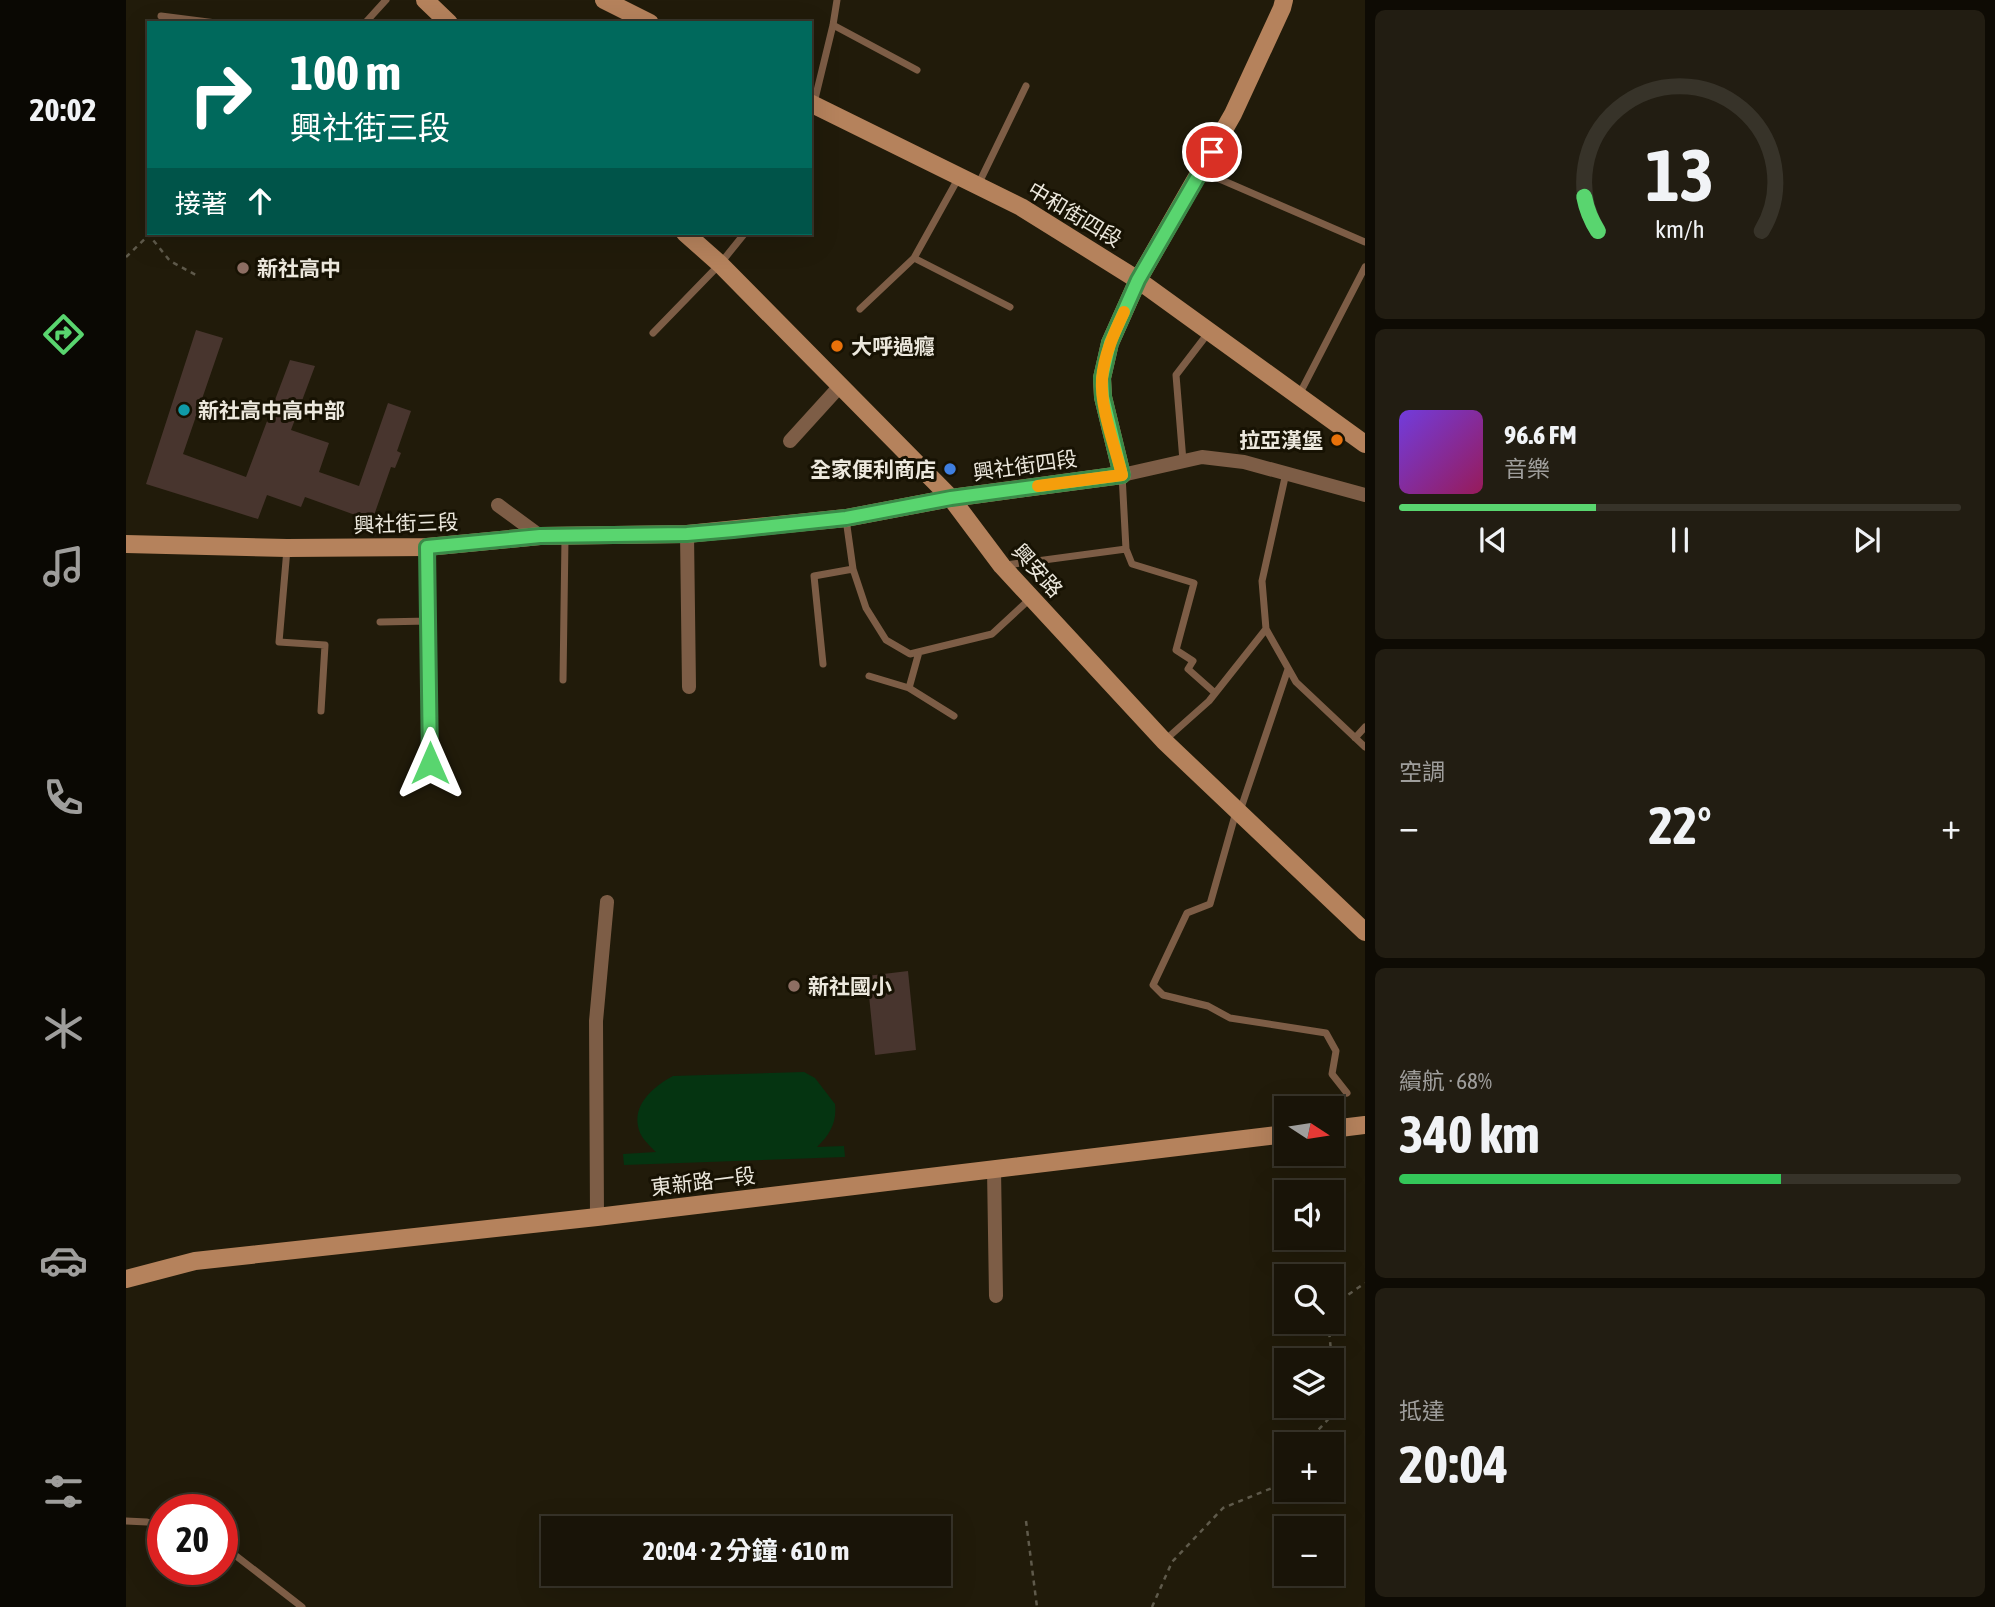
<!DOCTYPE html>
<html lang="zh-TW">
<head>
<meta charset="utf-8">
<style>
	body { margin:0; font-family:"Asap Condensed","Noto Sans TC",sans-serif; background:#221d12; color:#f1f3f6; height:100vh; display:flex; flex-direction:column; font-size:26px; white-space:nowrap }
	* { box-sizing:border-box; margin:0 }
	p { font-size:23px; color:#9f9e9c }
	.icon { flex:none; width:38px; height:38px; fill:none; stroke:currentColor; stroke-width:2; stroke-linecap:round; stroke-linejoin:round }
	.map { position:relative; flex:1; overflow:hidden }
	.sheet { display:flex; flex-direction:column; gap:10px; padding:10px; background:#0e0b04; width:630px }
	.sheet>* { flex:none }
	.banner { position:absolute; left:21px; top:21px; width:665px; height:214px; border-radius:0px; box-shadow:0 7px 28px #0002,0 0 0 2px #373329; background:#00695c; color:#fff; overflow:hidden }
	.needle { width:46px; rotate:102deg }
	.fabs { position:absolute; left:1148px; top:1096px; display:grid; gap:14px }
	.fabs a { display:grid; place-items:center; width:70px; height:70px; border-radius:0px; background:#191408; box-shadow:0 7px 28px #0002,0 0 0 2px #373329; font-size:35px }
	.speed { position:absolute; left:21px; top:1494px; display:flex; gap:14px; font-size:35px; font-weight:700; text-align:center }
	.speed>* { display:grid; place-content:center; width:91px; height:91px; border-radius:50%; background:#191408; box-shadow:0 7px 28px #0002,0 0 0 2px #373329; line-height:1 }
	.speed .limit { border:10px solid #d22; background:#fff; color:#111 }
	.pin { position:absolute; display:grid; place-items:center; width:60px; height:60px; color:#fff; margin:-30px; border:4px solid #fff; border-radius:50%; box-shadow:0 2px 7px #0007 }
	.me { position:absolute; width:77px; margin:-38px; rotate:0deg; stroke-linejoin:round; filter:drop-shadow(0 0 5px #0008) }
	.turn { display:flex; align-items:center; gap:24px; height:147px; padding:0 28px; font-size:32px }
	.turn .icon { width:91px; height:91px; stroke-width:2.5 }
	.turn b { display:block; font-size:49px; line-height:60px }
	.then { display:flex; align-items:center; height:66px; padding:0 28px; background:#0003; gap:14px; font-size:26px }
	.big { font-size:52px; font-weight:700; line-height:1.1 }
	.sheet .card { flex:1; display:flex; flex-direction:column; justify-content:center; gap:10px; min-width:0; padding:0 24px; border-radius:10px; background:#221d12 }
	.sheet .dial { align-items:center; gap:0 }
	.dial svg { height:182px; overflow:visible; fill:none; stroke:#373329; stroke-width:7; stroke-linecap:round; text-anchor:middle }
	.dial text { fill:#f1f3f6; stroke:none }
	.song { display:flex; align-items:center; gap:21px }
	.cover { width:84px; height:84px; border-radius:10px; background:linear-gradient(135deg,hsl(260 70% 55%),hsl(330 70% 35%)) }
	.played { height:7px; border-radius:4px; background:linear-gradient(90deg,#59d56f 35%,#373329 35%) }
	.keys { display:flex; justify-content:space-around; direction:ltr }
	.heat { display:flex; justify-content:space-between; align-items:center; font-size:38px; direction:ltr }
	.charge { height:10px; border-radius:5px; background:linear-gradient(90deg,#34c759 68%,#373329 0) }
	.trip { position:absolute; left:415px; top:1516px; width:410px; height:70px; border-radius:0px; background:#191408; box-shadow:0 7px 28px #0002,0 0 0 2px #373329; font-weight:700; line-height:70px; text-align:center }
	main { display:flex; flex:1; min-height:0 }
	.dock { display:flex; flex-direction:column; width:126px; justify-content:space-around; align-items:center; background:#0a0803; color:#9f9e9c }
	.dock .icon { width:49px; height:49px }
	.dock .selected { color:#59d56f }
	.dock b { font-size:32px; color:#f1f3f6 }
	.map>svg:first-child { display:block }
	.green { fill:#053411 }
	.building { fill:#48352e }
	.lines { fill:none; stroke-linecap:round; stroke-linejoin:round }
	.path { stroke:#5f5a4b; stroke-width:2.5; stroke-dasharray:5 5; stroke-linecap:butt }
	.lane { stroke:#7d5d46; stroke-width:7 }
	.street { stroke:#7d5d46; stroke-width:14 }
	.secondary { stroke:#b5825c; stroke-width:18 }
	.route-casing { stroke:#3a8a48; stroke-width:18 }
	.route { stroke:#59d56f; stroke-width:12 }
	.slow { stroke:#f59e0b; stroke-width:12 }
	.education-dot { fill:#8d6e63; stroke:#171203; stroke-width:2.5 }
	.food-dot { fill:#e8710a; stroke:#171203; stroke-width:2.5 }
	.culture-dot { fill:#0f9aa8; stroke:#171203; stroke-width:2.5 }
	.shop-dot { fill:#3f7fe0; stroke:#171203; stroke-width:2.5 }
	.labels { text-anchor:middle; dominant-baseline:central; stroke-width:6; stroke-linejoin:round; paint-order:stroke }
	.street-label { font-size:21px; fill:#ece8dd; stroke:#171203 }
	.poi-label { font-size:21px; font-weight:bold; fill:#ece8dd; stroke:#171203; text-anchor:start }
</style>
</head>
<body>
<main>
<nav class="dock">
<b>20:02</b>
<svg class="icon selected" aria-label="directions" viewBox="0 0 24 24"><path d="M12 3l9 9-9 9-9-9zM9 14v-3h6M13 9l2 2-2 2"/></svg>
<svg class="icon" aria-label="music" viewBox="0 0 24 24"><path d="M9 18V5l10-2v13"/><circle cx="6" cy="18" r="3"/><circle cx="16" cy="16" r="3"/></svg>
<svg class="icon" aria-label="phone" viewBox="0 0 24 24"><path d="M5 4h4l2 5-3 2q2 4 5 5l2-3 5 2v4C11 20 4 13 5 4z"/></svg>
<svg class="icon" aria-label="climate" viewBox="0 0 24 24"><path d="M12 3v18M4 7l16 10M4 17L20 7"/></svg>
<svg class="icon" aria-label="car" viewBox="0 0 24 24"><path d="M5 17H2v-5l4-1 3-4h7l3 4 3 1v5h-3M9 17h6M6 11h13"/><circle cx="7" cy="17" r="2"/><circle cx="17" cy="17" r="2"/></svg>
<svg class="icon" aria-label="filters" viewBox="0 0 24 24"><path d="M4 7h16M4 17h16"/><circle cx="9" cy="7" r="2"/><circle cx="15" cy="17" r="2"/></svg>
</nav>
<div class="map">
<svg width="1239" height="1607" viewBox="0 0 1239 1607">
	<rect width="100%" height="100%" fill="#211b0a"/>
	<path class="green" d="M678 1072 689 1078 709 1104C711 1123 704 1134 691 1147L718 1146 719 1157 498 1165 497 1154 530 1152C524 1146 515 1138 513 1130 505 1105 528 1086 547 1076Z"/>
	<path class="building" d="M70 330 97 338 57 454 120 477 164 360 189 366 165 430 203 443 193 472 233 486 262 403 285 411 271 451 275 453 269 468 265 467 246 521 179 497 175 507 141 495 132 519 20 484Z
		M782 971 790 1050 749 1055 741 976Z"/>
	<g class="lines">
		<path class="path" d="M23 152V235L44 261 70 275
			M0 257 23 235
			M1206 1306 1239 1283
			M1179 1444 1211 1410 1202 1321
			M900 1521 911 1607
			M1026 1607 1046 1562 1097 1508 1146 1488 1160 1468"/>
		<path class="lane" d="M35 16 90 23
			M239 23 260 0
			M707 25 791 70
			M688 103 707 25 711 0
			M1075 171 1239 242
			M852 185 900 86
			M788 258 884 307
			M734 309 788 258 833 177
			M527 333 594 264 619 233
			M1173 395 1239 267
			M1057 461 1050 375 1083 332
			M996 475 1000 549 1006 564 1068 583 1050 650 1067 661 1062 669 1089 693
			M301 548 304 763
			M161 549 153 642 199 645 195 711
			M880 565 1000 549
			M727 569 740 608 760 640 784 654 866 634 905 598
			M254 622 303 621
			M1140 629 1170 682 1239 747
			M697 664 688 576 727 569 720 519
			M743 676 783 688 828 716
			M437 680 439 538
			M783 688 793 652
			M1229 738 1239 727
			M1038 741 1083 701 1140 629 1136 581 1160 473
			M1114 811 1162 669
			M1110 812 1084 904 1061 913 1027 985 1037 995 1082 1006 1104 1018 1200 1033 1210 1051 1206 1074 1221 1093
			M0 1521 21 1522 37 1527
			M96 1545 176 1607"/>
		<path class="street" d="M664 441 714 386
			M996 475 1076 457 1118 462 1239 495
			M372 505 414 536
			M561 534 563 687
			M868 1169 870 1296
			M471 1217 470 1021 481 902"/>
		<path class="secondary" d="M299 0 323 23
			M478 0 524 23
			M684 103 895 207 1012 280 1239 444
			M559 233 594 264 825 498 876 566 1038 741 1239 932
			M0 544 161 548 301 547 414 536 561 534 720 518 825 498 996 475 977 397 976 378 984 343 1012 280 1107 114 1156 8 1158 0
			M1206 1129 1239 1125
			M0 1279 69 1261 471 1217 1160 1134"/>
	</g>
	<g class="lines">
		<defs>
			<path id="route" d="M304 763 301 547 414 536 561 534 607 530 720 518 825 498 996 475 977 397 976 378 984 343 1012 280 1086 152"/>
		</defs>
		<use href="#route" class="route-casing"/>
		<use href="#route" class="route"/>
		<path class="slow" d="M912 486 996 475C989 446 974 408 976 379 978 355 988 333 998 312"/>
	</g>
	<g class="education-dot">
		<circle cx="117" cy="268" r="7"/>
		<circle cx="668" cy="986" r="7"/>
	</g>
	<g class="food-dot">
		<circle cx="711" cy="346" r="7"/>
		<circle cx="1211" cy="440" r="7"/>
	</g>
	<circle class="culture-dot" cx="58" cy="410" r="7"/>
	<circle class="shop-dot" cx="824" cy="469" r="7"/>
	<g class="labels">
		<g class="street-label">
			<text transform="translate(949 214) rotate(31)">中和街四段</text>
			<text transform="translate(899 465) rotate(-8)">興社街四段</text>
			<text transform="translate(280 523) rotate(-2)">興社街三段</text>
			<text transform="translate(912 570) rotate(48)">興安路</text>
			<text transform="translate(577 1181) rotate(-7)">東新路一段</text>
		</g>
		<g class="poi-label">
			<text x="131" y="268">新社高中</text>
			<text x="725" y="346">大呼過癮</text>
			<text x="72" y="410">新社高中高中部</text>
			<text x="1197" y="440" text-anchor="end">拉亞漢堡</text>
			<text x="810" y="469" text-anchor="end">全家便利商店</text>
			<text x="682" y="986">新社國小</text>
		</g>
	</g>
</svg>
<div class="fabs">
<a><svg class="needle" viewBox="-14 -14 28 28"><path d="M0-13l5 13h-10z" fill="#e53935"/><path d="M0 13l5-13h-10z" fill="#9f9e9c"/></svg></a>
<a><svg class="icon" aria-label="sound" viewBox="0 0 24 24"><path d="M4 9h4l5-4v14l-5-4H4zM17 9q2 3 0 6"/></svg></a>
<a><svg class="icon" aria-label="search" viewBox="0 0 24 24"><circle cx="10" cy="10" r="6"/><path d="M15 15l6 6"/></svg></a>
<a><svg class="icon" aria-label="layers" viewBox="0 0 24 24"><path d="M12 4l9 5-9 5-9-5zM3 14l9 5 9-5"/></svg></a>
<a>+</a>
<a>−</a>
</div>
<div class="speed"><div class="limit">20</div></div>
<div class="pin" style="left:1086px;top:152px;background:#d93025"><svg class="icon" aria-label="arrive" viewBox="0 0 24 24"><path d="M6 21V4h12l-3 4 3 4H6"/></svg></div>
<svg class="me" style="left:304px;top:763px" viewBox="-20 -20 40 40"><path d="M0-17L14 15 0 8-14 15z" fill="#59d56f" stroke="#fff" stroke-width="4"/></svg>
<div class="trip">20:04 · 2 分鐘 · 610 m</div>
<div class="banner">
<div class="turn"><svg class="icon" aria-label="right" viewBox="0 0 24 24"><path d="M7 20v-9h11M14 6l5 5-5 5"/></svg><div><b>100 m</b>興社街三段</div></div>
<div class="then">接著<svg class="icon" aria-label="ahead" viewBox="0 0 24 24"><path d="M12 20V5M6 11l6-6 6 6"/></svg></div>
</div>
</div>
<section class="sheet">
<div class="card dial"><svg viewBox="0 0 100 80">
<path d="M14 69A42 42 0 1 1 86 69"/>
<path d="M14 69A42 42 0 0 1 8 54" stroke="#59d56f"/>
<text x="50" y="56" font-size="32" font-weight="700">13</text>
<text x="50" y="72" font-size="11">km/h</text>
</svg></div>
<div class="card">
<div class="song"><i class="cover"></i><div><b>96.6 FM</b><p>音樂</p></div></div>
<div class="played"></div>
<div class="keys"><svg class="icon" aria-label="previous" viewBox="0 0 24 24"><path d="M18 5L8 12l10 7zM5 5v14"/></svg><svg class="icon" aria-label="pause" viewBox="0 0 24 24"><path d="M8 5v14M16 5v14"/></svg><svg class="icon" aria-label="next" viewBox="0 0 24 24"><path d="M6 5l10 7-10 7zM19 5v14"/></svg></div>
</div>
<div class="card"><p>空調</p>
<div class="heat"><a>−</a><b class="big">22°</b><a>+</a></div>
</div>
<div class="card"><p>續航 · 68%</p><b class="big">340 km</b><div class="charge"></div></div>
<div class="card"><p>抵達</p><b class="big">20:04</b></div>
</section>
</main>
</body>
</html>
